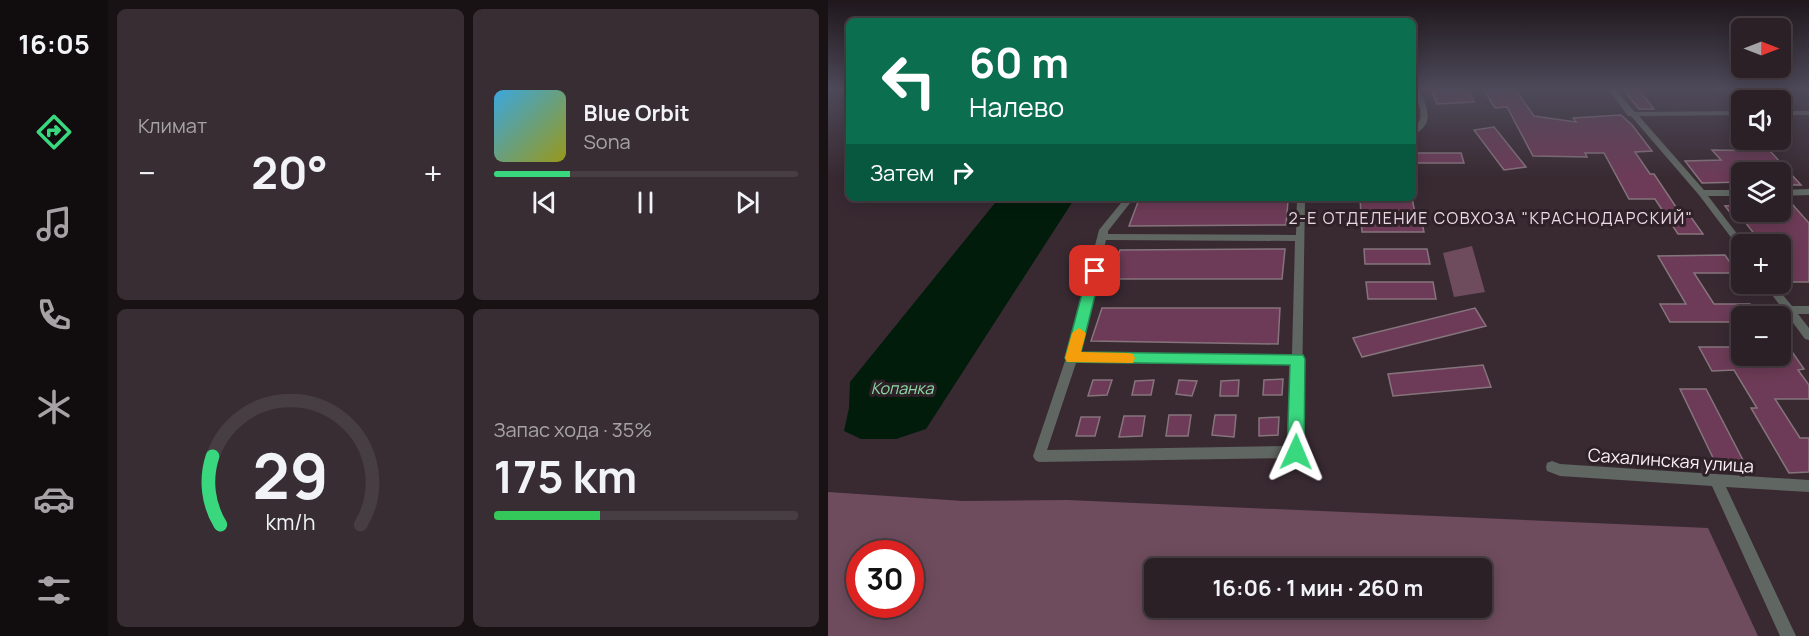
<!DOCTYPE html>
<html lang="ru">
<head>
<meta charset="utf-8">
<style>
	body { margin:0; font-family:Manrope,sans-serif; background:#372d32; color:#f1f3f6; height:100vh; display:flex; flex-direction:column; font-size:22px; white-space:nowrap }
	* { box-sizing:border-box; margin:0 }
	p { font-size:20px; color:#a6a3a7 }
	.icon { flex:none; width:33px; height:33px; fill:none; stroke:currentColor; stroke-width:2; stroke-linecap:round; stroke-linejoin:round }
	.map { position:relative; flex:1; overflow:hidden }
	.panel { display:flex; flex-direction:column; gap:9px; padding:9px; background:#181215; width:720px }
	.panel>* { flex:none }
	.banner { position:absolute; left:18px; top:18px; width:570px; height:183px; border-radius:9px; box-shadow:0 3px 15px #0003,0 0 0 2px #473e43; background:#0b6e4f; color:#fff; overflow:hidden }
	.needle { width:39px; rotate:90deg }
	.buttons { position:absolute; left:903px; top:18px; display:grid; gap:12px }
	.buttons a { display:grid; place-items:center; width:60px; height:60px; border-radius:9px; background:#2b2026; box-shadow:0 3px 15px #0003,0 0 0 2px #473e43; font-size:30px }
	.speed { position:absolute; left:18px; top:540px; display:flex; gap:12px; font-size:30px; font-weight:700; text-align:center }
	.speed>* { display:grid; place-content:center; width:78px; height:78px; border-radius:50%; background:#2b2026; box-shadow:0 3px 15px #0003,0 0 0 2px #473e43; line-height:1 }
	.speed .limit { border:9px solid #d22; background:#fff; color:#111 }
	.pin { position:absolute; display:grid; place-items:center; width:51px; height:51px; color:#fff; margin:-26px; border-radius:12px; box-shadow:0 3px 9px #0006 }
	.me { position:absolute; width:66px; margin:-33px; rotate:1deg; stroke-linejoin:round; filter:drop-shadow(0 0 4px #0008) }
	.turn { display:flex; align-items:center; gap:21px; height:126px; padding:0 24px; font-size:27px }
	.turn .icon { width:78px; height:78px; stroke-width:2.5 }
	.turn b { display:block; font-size:42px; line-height:51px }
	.then { display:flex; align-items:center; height:57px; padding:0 24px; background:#0003; gap:12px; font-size:22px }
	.big { font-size:45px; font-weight:700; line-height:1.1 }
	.panel .card { flex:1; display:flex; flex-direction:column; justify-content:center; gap:9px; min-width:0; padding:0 21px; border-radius:9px; background:#372d32 }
	.panel .dial { align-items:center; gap:0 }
	.dial svg { height:156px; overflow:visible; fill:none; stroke:#473e43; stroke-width:7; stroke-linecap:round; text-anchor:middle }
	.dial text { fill:#f1f3f6; stroke:none }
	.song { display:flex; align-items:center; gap:18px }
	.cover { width:72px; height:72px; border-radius:9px; background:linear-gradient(135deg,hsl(200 70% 55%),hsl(60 70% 35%)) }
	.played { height:6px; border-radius:3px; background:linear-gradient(90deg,#39d87f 25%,#473e43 25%) }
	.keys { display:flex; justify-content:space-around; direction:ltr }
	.heat { display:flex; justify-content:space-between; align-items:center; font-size:33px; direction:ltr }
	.charge { height:9px; border-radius:4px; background:linear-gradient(90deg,#34c759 35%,#473e43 0) }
	.panel .tiles { flex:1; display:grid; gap:9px; grid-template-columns:repeat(2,1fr) }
	.trip { position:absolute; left:316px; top:558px; width:348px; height:60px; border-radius:9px; background:#2b2026; box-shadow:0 3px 15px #0003,0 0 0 2px #473e43; font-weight:700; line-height:60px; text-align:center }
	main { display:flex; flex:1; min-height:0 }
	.tabs { display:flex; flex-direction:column; width:108px; justify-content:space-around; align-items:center; background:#110d0f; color:#a6a3a7 }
	.tabs .icon { width:42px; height:42px }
	.tabs .selected { color:#39d87f }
	.tabs b { font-size:27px; color:#f1f3f6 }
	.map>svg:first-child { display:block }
	.green { fill:#6e4c5d; fill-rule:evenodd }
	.water { fill:#011c0b }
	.building { fill:#6d3b57; stroke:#86747d; stroke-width:1.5 }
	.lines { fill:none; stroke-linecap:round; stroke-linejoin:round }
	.minor { fill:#606662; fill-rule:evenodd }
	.route { fill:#39d87f; stroke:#258c53; stroke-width:1.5 }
	.slow { fill:#f59e0b }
	.labels { text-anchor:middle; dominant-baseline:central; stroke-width:6; stroke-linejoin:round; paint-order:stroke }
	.neighbourhood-label { font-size:16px; letter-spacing:1.5px; fill:#edd9e3; stroke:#2f2128 }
	.water-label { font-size:16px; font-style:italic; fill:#8adaa4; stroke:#2f2128 }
	.near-street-label { font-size:18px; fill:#faf0f5; stroke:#2f2128 }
</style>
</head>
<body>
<main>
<nav class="tabs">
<b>16:05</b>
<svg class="icon selected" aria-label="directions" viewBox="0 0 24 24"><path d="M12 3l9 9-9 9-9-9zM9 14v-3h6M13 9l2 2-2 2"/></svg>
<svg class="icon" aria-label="music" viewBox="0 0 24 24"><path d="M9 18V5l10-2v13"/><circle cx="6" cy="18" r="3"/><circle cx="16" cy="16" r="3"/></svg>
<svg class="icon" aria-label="phone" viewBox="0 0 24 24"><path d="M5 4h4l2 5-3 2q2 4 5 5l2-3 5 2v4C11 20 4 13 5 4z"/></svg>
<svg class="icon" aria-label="climate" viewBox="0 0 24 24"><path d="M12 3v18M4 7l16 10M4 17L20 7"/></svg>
<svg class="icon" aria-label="car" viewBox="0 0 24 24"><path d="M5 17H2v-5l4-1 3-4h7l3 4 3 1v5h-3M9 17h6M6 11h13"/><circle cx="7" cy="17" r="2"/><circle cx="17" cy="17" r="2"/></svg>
<svg class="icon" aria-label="filters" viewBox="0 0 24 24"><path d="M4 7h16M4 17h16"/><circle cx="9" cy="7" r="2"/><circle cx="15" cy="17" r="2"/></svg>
</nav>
<section class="panel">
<div class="tiles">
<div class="card"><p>Климат</p>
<div class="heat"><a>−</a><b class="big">20°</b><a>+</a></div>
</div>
<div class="card">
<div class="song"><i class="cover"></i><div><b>Blue Orbit</b><p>Sona</p></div></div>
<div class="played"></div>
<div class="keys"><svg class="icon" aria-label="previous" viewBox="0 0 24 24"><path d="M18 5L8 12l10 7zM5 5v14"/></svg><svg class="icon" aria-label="pause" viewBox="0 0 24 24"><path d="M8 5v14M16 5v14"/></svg><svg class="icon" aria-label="next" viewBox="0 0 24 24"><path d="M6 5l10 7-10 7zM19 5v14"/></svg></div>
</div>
<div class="card dial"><svg viewBox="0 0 100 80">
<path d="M14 69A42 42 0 1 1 86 69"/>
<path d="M14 69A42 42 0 0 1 10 34" stroke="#39d87f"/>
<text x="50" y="56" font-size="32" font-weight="700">29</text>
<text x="50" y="72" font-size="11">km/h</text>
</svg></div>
<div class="card"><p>Запас хода · 35%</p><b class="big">175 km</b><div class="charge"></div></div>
</div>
</section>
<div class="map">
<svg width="981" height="636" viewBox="0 0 981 636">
	<rect width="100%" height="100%" fill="#392a32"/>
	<path class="green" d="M644 246 657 292 626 297 615 253Z
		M0 492 135 501 239 500 880 528 930 636H0ZM32 554H82V604H32ZM327 568H654V608H327Z"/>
	<path class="water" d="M171 198H247L98 429 68 439H33L16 431 21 408 22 382Z"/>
	<path class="building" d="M606 89H640L646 102 609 104 604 92H608Z
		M655 89H687L706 116 748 122 745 118 793 115 804 125 824 151 807 152 822 174H826L852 213H860L875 234H850L827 199H801L776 153H757L759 157 705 156 679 107 667 108Z
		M795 89H810L826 109H811Z
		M666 127 698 167 676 170 646 130Z
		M884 150 942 151 973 185H952V172H914V182L874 183 857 161 893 160Z
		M585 153H633L636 163H585Z
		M532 198H584L588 218H593L596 232H534Z
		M446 201H460L458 225 301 226 310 202Z
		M952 204H964L981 223V282H952V244H934L914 218 907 219 897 206 914 205V212H952Z
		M444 249H457L454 279H282L292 250Z
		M536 249H599L602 264H537Z
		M897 255 909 273H866L886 304H922L930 316H914V322H842L832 304H858L830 256Z
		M538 282H605L608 299H540Z
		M274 308H452L450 344 263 341Z
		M647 308 658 326 534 357 525 338Z
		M952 346H960L976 369 970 370 981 385V399H947L972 438H981V472L961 473 923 408H929L906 370 884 371 871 347H914V356H952Z
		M655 365 663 387 565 396 560 374Z
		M455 379 454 395H435L436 380Z
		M265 380H284L279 395 260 396Z
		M326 380 323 395H304L307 381Z
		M351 380 369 381 364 396 348 394Z
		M411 380 410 396H392L393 381Z
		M852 389H878L917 464H888Z
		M341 415H363L360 436H338Z
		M387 415H408L406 437 384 435Z
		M296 416H317L314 436 291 437Z
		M253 417H272L267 436H248Z
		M451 417 450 435 431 436V418Z"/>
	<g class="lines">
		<path class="minor" d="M585 89H591C599 107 608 124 585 135V129C599 117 590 104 585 89Z
			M780 89H787L807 112 914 111V115L811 116 876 190H914V196H880L917 244H914V249L911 248 871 195 803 116H800Z
			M952 111H981V115H952Z
			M981 189V195L952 196V190Z
			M297 198H306L280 231V234L468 235 469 198H477L473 452 471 456 467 458 211 462 207 460 205 456 238 358 271 230ZM278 240 467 241 464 354 251 353ZM248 363 463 364 461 446 219 450Z
			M936 284H946L964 306H981V314H970L981 328V340L977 339Z
			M724 461 732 464 981 480V492L898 487 968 636H952L884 486 732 476 719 471 718 467 719 463Z"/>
	</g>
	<linearGradient id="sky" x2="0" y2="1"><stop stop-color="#1f171c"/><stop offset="0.5" stop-color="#4e4a5a"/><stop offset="1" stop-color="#4e4a5a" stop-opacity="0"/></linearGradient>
	<rect width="981" height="178" fill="url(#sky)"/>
	<path class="route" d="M267 267 273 271 253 352 475 355 477 359 476 452 473 457 468 460 462 457 459 452 462 365 239 362 237 358 260 271Z"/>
	<path class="slow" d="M251 328 258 333 253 352 300 353 305 354 307 358 305 363 239 362 237 358 244 333Z"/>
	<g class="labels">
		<g class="neighbourhood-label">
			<text x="663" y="218">2-Е ОТДЕЛЕНИЕ СОВХОЗА "КРАСНОДАРСКИЙ"</text>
		</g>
		<g class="water-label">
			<text x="74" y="388">Копанка</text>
		</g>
		<g class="near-street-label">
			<text transform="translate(843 460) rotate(4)">Сахалинская улица</text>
		</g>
	</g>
</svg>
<div class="buttons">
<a><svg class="needle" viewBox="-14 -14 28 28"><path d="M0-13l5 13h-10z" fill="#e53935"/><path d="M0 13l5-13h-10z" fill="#a6a3a7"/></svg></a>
<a><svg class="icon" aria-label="sound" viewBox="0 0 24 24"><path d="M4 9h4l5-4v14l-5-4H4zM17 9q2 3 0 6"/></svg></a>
<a><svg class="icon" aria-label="layers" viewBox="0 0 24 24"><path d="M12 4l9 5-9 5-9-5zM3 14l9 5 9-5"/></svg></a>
<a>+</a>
<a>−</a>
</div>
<div class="speed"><div class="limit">30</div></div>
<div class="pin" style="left:267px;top:271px;background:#d93025"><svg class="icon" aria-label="arrive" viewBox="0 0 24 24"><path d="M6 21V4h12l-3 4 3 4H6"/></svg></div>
<svg class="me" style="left:468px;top:452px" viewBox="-20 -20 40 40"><path d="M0-17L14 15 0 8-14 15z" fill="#39d87f" stroke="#fff" stroke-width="4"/></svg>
<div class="trip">16:06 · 1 мин · 260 m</div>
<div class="banner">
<div class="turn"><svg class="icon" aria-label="left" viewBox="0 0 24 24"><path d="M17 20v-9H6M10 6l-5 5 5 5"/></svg><div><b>60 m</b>Налево</div></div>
<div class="then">Затем<svg class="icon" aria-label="right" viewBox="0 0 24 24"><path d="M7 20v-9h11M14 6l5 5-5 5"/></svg></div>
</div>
</div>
</main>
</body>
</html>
